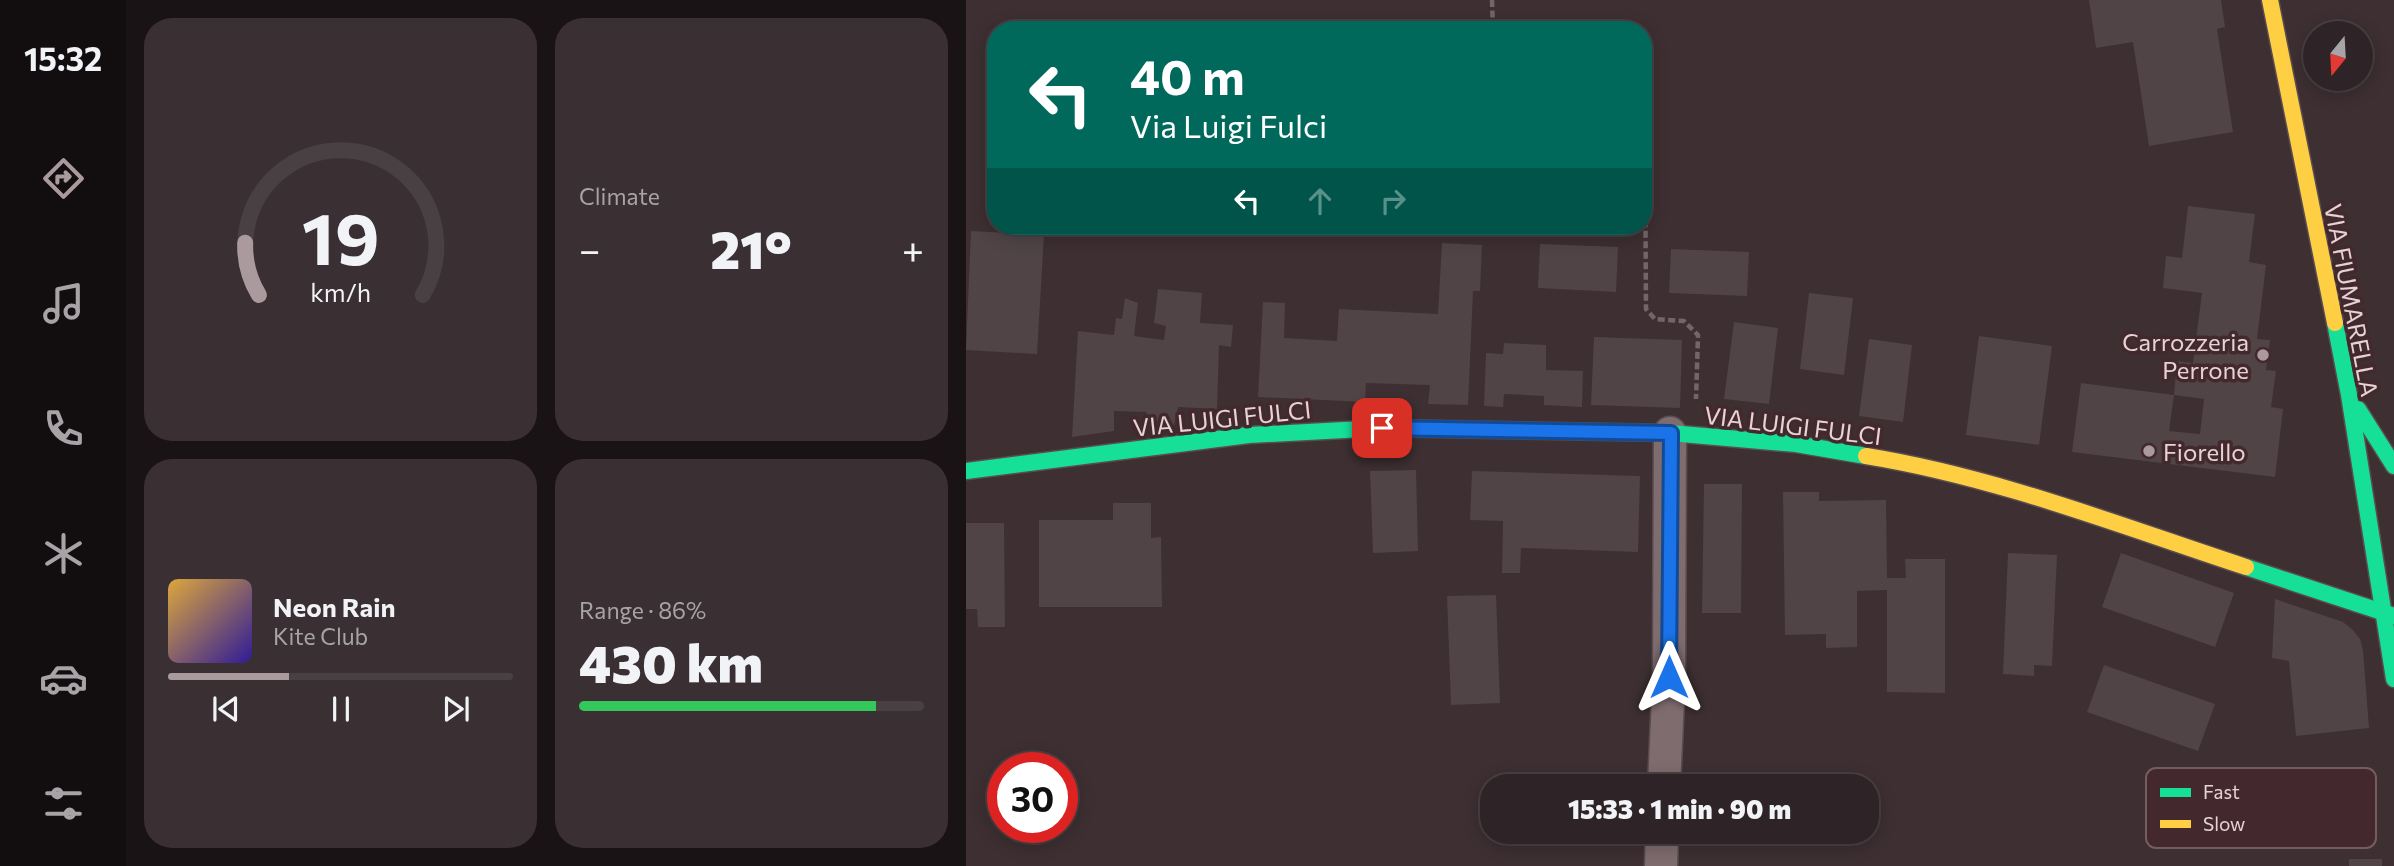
<!DOCTYPE html>
<html lang="en">
<head>
<meta charset="utf-8">
<style>
	body { margin:0; font-family:Commissioner,sans-serif; background:#3a2f32; color:#f1f3f6; height:100vh; display:flex; flex-direction:column; font-size:26px; white-space:nowrap }
	* { box-sizing:border-box; margin:0 }
	p { font-size:23px; color:#a7a4a7 }
	.icon { flex:none; width:38px; height:38px; fill:none; stroke:currentColor; stroke-width:2; stroke-linecap:round; stroke-linejoin:round }
	.map { position:relative; flex:1; overflow:hidden }
	.sheet { display:flex; flex-direction:column; gap:18px; padding:18px; background:#191315; width:840px }
	.sheet>* { flex:none }
	.guide { position:absolute; left:21px; top:21px; width:665px; height:214px; border-radius:28px; box-shadow:0 4px 18px #0003,0 0 0 2px #494043; background:#00695c; color:#fff; overflow:hidden }
	.needle { width:46px; rotate:198deg }
	.controls { position:absolute; left:1337px; top:21px; display:grid; gap:14px }
	.controls a { display:grid; place-items:center; width:70px; height:70px; border-radius:50%; background:#2e2326; box-shadow:0 4px 18px #0003,0 0 0 2px #494043; font-size:35px }
	.speed { position:absolute; left:21px; top:752px; display:flex; gap:14px; font-size:35px; font-weight:700; text-align:center }
	.speed>* { display:grid; place-content:center; width:91px; height:91px; border-radius:50%; background:#2e2326; box-shadow:0 4px 18px #0003,0 0 0 2px #494043; line-height:1 }
	.speed .limit { border:10px solid #d22; background:#fff; color:#111 }
	.pin { position:absolute; display:grid; place-items:center; width:60px; height:60px; color:#fff; margin:-30px; border-radius:14px; box-shadow:0 4px 10px #0006 }
	.me { position:absolute; width:77px; margin:-38px; rotate:0deg; stroke-linejoin:round; filter:drop-shadow(0 0 5px #0008) }
	.turn { display:flex; align-items:center; gap:24px; height:147px; padding:0 28px; font-size:32px }
	.turn .icon { width:91px; height:91px; stroke-width:2.5 }
	.turn b { display:block; font-size:49px; line-height:60px }
	.lanes { display:flex; align-items:center; height:66px; padding:0 28px; background:#0003; justify-content:center; gap:35px; direction:ltr }
	.lanes .off { opacity:.35 }
	.big { font-size:52px; font-weight:800; line-height:1.1 }
	.sheet .widget { flex:1; display:flex; flex-direction:column; justify-content:center; gap:10px; min-width:0; padding:0 24px; border-radius:28px; background:#3a2f32 }
	.sheet .dial { align-items:center; gap:0 }
	.dial svg { height:182px; overflow:visible; fill:none; stroke:#494043; stroke-width:7; stroke-linecap:round; text-anchor:middle }
	.dial text { fill:#f1f3f6; stroke:none }
	.song { display:flex; align-items:center; gap:21px }
	.cover { width:84px; height:84px; border-radius:10px; background:linear-gradient(135deg,hsl(40 70% 55%),hsl(250 70% 35%)) }
	.played { height:7px; border-radius:4px; background:linear-gradient(90deg,#aa9a9d 35%,#494043 35%) }
	.keys { display:flex; justify-content:space-around; direction:ltr }
	.heat { display:flex; justify-content:space-between; align-items:center; font-size:38px; direction:ltr }
	.charge { height:10px; border-radius:5px; background:linear-gradient(90deg,#34c759 86%,#494043 0) }
	.sheet .tiles { flex:1; display:grid; gap:18px; grid-template-columns:repeat(2,1fr) }
	.trip { position:absolute; left:514px; top:774px; width:399px; height:70px; border-radius:28px; background:#2e2326; box-shadow:0 4px 18px #0003,0 0 0 2px #494043; font-weight:800; line-height:70px; text-align:center }
	main { display:flex; flex:1; min-height:0 }
	.tab-bar { display:flex; flex-direction:column; width:126px; justify-content:space-around; align-items:center; background:#120e0f; color:#a7a4a7 }
	.tab-bar .icon { width:49px; height:49px }
	.tab-bar .active { color:#aa9a9d }
	.tab-bar b { font-size:32px; color:#f1f3f6 }
	.map>svg:first-child { display:block }
	.building { fill:#504447 }
	.lines { fill:none; stroke-linecap:round; stroke-linejoin:round }
	.street-casing { stroke:#5a4d50; stroke-width:35 }
	.fast-casing { stroke:#5a4d50; stroke-width:19 }
	.slow-casing { stroke:#5a4d50; stroke-width:19 }
	.path { stroke:#746568; stroke-width:4.5; stroke-dasharray:7 3.5; stroke-linecap:butt }
	.street { stroke:#7e6c6f; stroke-width:32 }
	.fast { stroke:#16e098; stroke-width:16 }
	.slow { stroke:#ffcf43; stroke-width:16 }
	.route-casing { stroke:#114b97; stroke-width:18 }
	.route { stroke:#1a73e8; stroke-width:12 }
	.poi-dot { fill:#aa9a9d; stroke:#43292e; stroke-width:2.5 }
	.labels { text-anchor:middle; dominant-baseline:central; stroke-width:7; stroke-linejoin:round; paint-order:stroke }
	.street-label { font-size:24px; fill:#e5d3d6; stroke:#43292e }
	.poi-label { font-size:24px; fill:#e5d3d6; stroke:#43292e; text-anchor:end }
	.key { fill:#43292e; stroke:#745c60; stroke-width:2 }
	.key-label { font-size:19px; fill:#e5d3d6 }
</style>
</head>
<body>
<main>
<nav class="tab-bar">
<b>15:32</b>
<svg class="icon active" aria-label="directions" viewBox="0 0 24 24"><path d="M12 3l9 9-9 9-9-9zM9 14v-3h6M13 9l2 2-2 2"/></svg>
<svg class="icon" aria-label="music" viewBox="0 0 24 24"><path d="M9 18V5l10-2v13"/><circle cx="6" cy="18" r="3"/><circle cx="16" cy="16" r="3"/></svg>
<svg class="icon" aria-label="phone" viewBox="0 0 24 24"><path d="M5 4h4l2 5-3 2q2 4 5 5l2-3 5 2v4C11 20 4 13 5 4z"/></svg>
<svg class="icon" aria-label="climate" viewBox="0 0 24 24"><path d="M12 3v18M4 7l16 10M4 17L20 7"/></svg>
<svg class="icon" aria-label="car" viewBox="0 0 24 24"><path d="M5 17H2v-5l4-1 3-4h7l3 4 3 1v5h-3M9 17h6M6 11h13"/><circle cx="7" cy="17" r="2"/><circle cx="17" cy="17" r="2"/></svg>
<svg class="icon" aria-label="filters" viewBox="0 0 24 24"><path d="M4 7h16M4 17h16"/><circle cx="9" cy="7" r="2"/><circle cx="15" cy="17" r="2"/></svg>
</nav>
<section class="sheet">
<div class="tiles">
<div class="widget dial"><svg viewBox="0 0 100 80">
<path d="M14 69A42 42 0 1 1 86 69"/>
<path d="M14 69A42 42 0 0 1 8 46" stroke="#aa9a9d"/>
<text x="50" y="56" font-size="32" font-weight="700">19</text>
<text x="50" y="72" font-size="11">km/h</text>
</svg></div>
<div class="widget"><p>Climate</p>
<div class="heat"><a>−</a><b class="big">21°</b><a>+</a></div>
</div>
<div class="widget">
<div class="song"><i class="cover"></i><div><b>Neon Rain</b><p>Kite Club</p></div></div>
<div class="played"></div>
<div class="keys"><svg class="icon" aria-label="previous" viewBox="0 0 24 24"><path d="M18 5L8 12l10 7zM5 5v14"/></svg><svg class="icon" aria-label="pause" viewBox="0 0 24 24"><path d="M8 5v14M16 5v14"/></svg><svg class="icon" aria-label="next" viewBox="0 0 24 24"><path d="M6 5l10 7-10 7zM19 5v14"/></svg></div>
</div>
<div class="widget"><p>Range · 86%</p><b class="big">430 km</b><div class="charge"></div></div>
</div>
</section>
<div class="map">
<svg width="1428" height="866" viewBox="0 0 1428 866">
	<rect width="100%" height="100%" fill="#3d2f32"/>
	<path class="building" d="M1123 0H1255L1259 27 1251 29 1267 132 1183 146 1167 42 1130 48Z
		M1222 206 1289 214 1283 262 1300 265 1291 339 1304 340 1300 370 1310 371 1305 407 1317 409 1309 477 1106 452 1115 383 1208 395 1203 431 1234 434 1238 399 1208 395 1211 361 1227 363 1236 293 1197 288 1200 256 1216 258Z
		M5 231 78 235 71 354 0 350Z
		M476 243 516 245 514 291H507L502 405 462 404 464 385 400 383 399 402 292 397 297 302 319 303 318 338 371 341 373 309 472 314Z
		M574 244 652 247 650 292 572 288Z
		M705 249 783 252 781 296 703 293Z
		M192 289 236 293 234 323 267 325 265 347 253 345 251 409 212 407 208 425H187L180 412 148 411V431L106 437 112 331 148 335 150 318 156 319 159 298 172 303 168 336 198 340 200 326 188 323Z
		M843 293 887 298 878 375 834 369Z
		M768 322 812 328 803 404 758 399Z
		M1013 336 1086 346 1073 445 1000 435Z
		M628 337 716 340 714 408 625 405Z
		M903 339 946 345 937 422 893 416Z
		M538 343 580 345V370L617 371 616 407 578 405V396L538 394 537 407 518 406 520 353 537 354Z
		M450 470 452 551 407 553 404 471Z
		M506 471 674 476 672 552 555 548 554 573H536L537 521 504 520Z
		M738 484H776L775 613H736Z
		M817 492H853V501L920 500 921 578H940L939 559H979V693L921 692V590L891 591V647L860 648V634L819 635Z
		M147 503H185V538L195 537 196 607H73V520H147Z
		M0 523H38L39 627H12L11 609H0Z
		M1042 553 1091 555 1086 666 1068 665V676L1037 674Z
		M1155 553 1268 593 1249 647 1136 607Z
		M530 595 534 703 485 705 481 596Z
		M1309 599 1377 622 1387 630 1394 639 1397 650 1403 728 1330 736 1323 661 1306 658Z
		M1138 665 1249 704 1232 751 1121 712Z
		M1383 859H1416V866H1383Z"/>
	<g class="lines">
		<defs>
			<path id="street" d="M698 786 703 677 704 433
				M695 866 696 831"/>
			<path id="fast" d="M1369 323 1383 395 1428 679
				M1392 409 1428 466
				M0 471 283 435 416 428 704 433 830 444 900 456
				M1280 567 1428 616"/>
			<path id="slow" d="M1304 0 1369 323
				M900 456C1030 477 1155 526 1280 567"/>
		</defs>
		<use href="#street" class="street-casing"/>
		<use href="#fast" class="fast-casing"/>
		<use href="#slow" class="slow-casing"/>
		<path class="path" d="M526 0 527 30
			M677 137 679 139 680 309 689 319 718 321 732 335 730 399"/>
		<use href="#street" class="street"/>
		<use href="#fast" class="fast"/>
		<use href="#slow" class="slow"/>
	</g>
	<g class="lines">
		<defs>
			<path id="route" d="M416 428 705 433 703 677"/>
		</defs>
		<use href="#route" class="route-casing"/>
		<use href="#route" class="route"/>
	</g>
	<g class="poi-dot">
		<circle cx="1297" cy="355" r="7"/>
		<circle cx="1183" cy="451" r="7"/>
	</g>
	<g class="labels">
		<g class="street-label">
			<text transform="translate(1386 300) rotate(79)">VIA FIUMARELLA</text>
			<text transform="translate(256 418) rotate(-6)">VIA LUIGI FULCI</text>
			<text transform="translate(827 425) rotate(7)">VIA LUIGI FULCI</text>
		</g>
		<g class="poi-label">
			<text x="1283" y="341">Carrozzeria<tspan x="1283" dy="28">Perrone</tspan></text>
			<text x="1197" y="451" text-anchor="start">Fiorello</text>
		</g>
	</g>
	<rect x="1180" y="768" width="230" height="80" rx="10" class="key"/>
	<rect x="1194" y="788" width="31" height="9" fill="#16e098"/>
	<rect x="1194" y="820" width="31" height="8" fill="#ffcf43"/>
	<g class="key-label">
		<text x="1237" y="799">Fast</text>
		<text x="1237" y="831">Slow</text>
	</g>
</svg>
<div class="controls">
<a><svg class="needle" viewBox="-14 -14 28 28"><path d="M0-13l5 13h-10z" fill="#e53935"/><path d="M0 13l5-13h-10z" fill="#a7a4a7"/></svg></a>
</div>
<div class="speed"><div class="limit">30</div></div>
<div class="pin" style="left:416px;top:428px;background:#d93025"><svg class="icon" aria-label="arrive" viewBox="0 0 24 24"><path d="M6 21V4h12l-3 4 3 4H6"/></svg></div>
<svg class="me" style="left:703px;top:677px" viewBox="-20 -20 40 40"><path d="M0-17L14 15 0 8-14 15z" fill="#1a73e8" stroke="#fff" stroke-width="4"/></svg>
<div class="trip">15:33 · 1 min · 90 m</div>
<div class="guide">
<div class="turn"><svg class="icon" aria-label="left" viewBox="0 0 24 24"><path d="M17 20v-9H6M10 6l-5 5 5 5"/></svg><div><b>40 m</b>Via Luigi Fulci</div></div>
<div class="lanes"><svg class="icon" aria-label="left" viewBox="0 0 24 24"><path d="M17 20v-9H6M10 6l-5 5 5 5"/></svg><svg class="icon off" aria-label="ahead" viewBox="0 0 24 24"><path d="M12 20V5M6 11l6-6 6 6"/></svg><svg class="icon off" aria-label="right" viewBox="0 0 24 24"><path d="M7 20v-9h11M14 6l5 5-5 5"/></svg></div>
</div>
</div>
</main>
</body>
</html>
